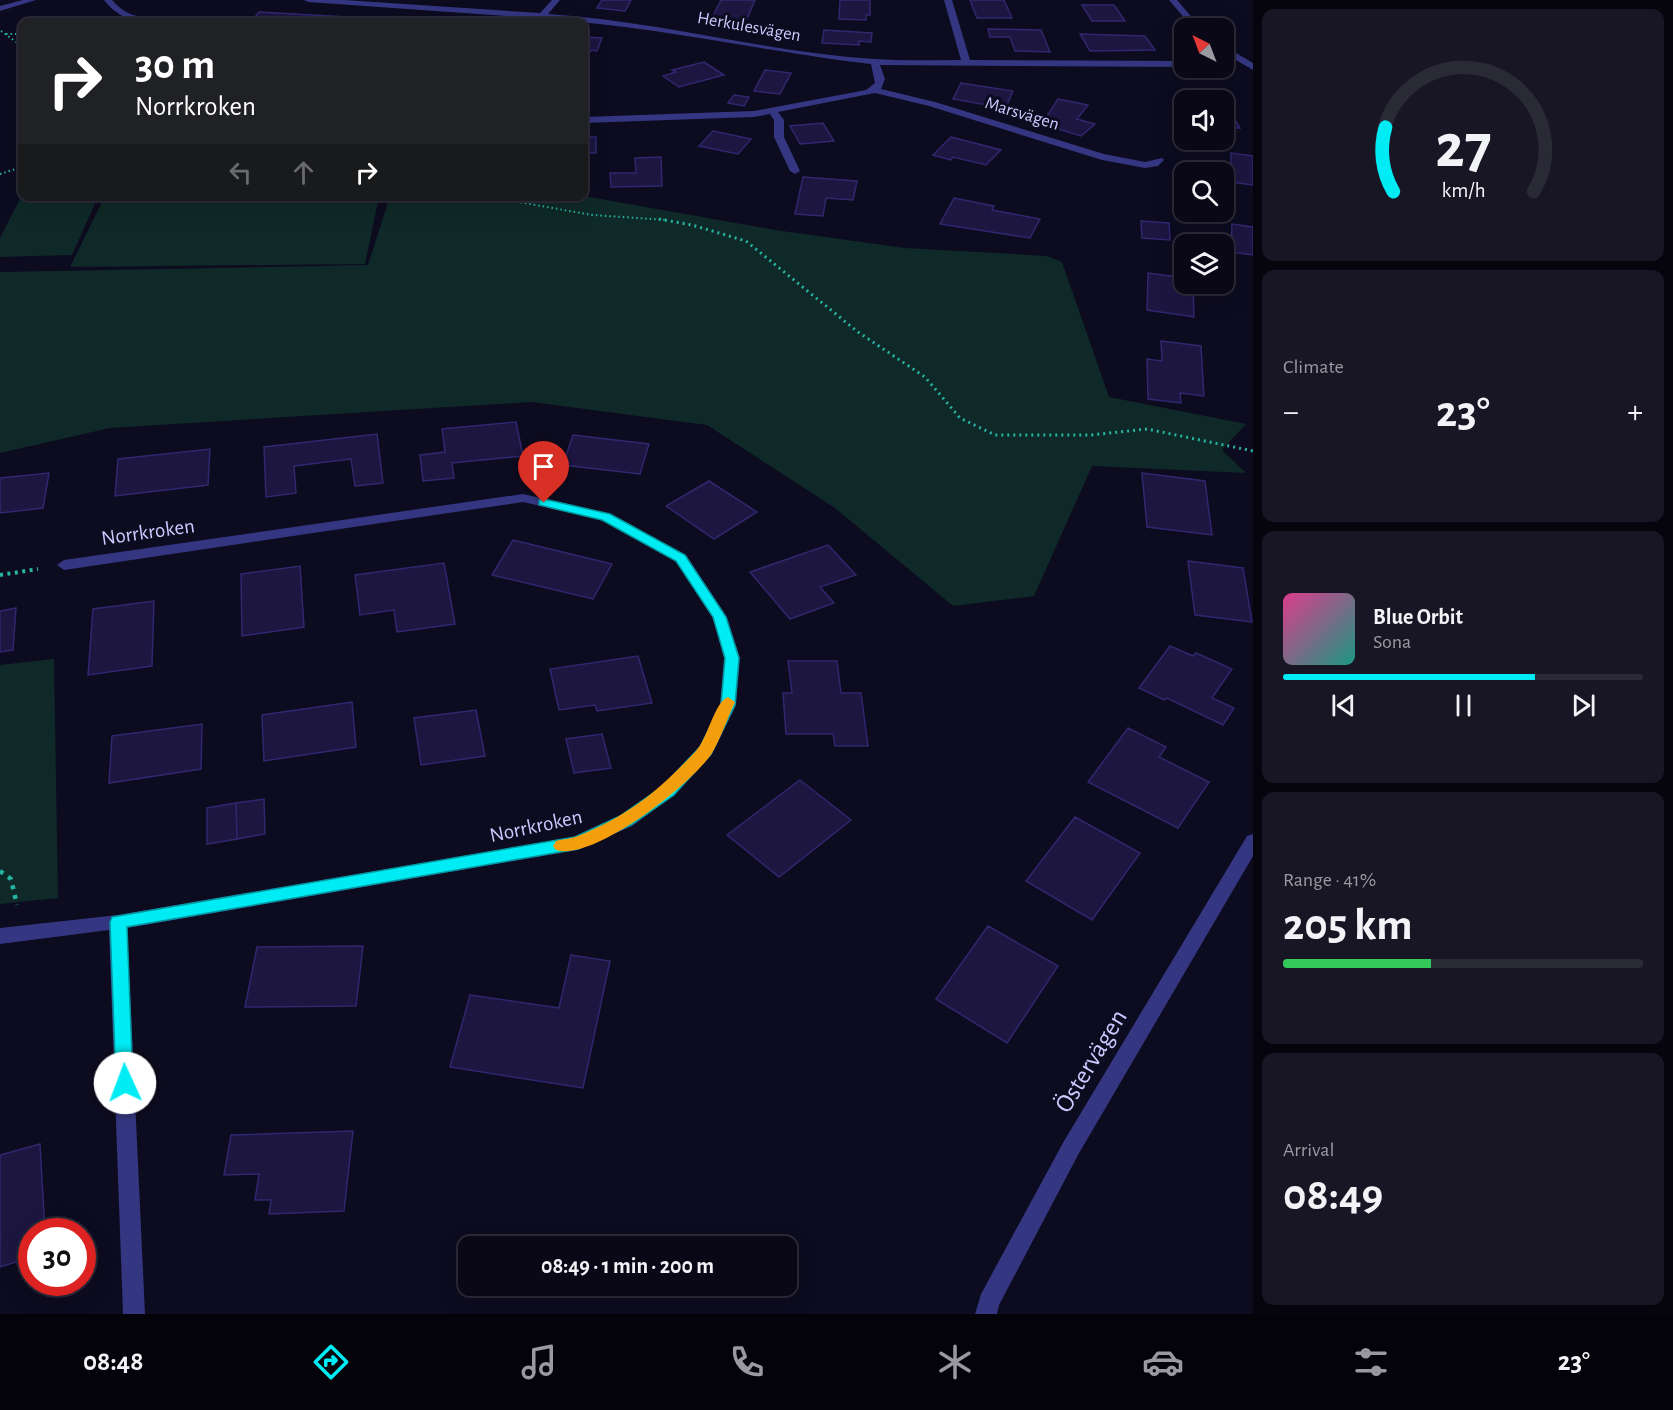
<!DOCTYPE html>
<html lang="en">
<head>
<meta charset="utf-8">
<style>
	body { margin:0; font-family:"Alegreya Sans",sans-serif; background:#181624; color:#f1f3f6; height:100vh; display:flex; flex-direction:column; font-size:22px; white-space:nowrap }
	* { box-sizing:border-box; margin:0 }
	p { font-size:20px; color:#999aa1 }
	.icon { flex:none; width:33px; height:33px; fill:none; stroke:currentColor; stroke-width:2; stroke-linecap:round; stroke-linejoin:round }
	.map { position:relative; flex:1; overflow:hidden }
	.sheet { display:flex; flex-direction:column; gap:9px; padding:9px; background:#06040d; width:420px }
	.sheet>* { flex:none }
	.top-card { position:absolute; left:18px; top:18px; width:570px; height:183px; border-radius:12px; box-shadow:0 6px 24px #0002,0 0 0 2px #2a2936; background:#202124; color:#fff; overflow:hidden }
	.needle { width:39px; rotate:318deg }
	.controls { position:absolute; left:1174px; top:18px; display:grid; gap:12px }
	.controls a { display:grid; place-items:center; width:60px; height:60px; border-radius:12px; background:#0a0817; box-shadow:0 6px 24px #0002,0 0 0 2px #2a2936; font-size:30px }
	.speed { position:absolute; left:18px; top:1218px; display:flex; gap:12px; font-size:30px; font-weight:700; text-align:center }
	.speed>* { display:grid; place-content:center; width:78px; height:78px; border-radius:50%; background:#0a0817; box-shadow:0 6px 24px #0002,0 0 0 2px #2a2936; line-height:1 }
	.speed .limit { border:9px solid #d22; background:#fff; color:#111 }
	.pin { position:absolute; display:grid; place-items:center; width:51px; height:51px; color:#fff; margin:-62px -26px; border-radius:50% 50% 50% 0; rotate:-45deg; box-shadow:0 0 6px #0007 }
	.pin .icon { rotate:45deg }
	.me { position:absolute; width:66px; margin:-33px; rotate:358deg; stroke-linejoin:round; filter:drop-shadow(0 0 4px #0008) }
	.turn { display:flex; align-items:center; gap:21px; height:126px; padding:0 18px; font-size:27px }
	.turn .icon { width:78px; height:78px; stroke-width:2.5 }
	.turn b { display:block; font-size:42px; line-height:51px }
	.lanes { display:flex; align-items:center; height:57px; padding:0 18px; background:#0003; justify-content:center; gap:30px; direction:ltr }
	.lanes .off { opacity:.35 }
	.big { font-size:45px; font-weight:600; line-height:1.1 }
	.sheet .widget { flex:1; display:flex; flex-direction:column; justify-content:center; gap:9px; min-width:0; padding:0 21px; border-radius:12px; background:#181624 }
	.sheet .dial { align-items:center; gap:0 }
	.dial svg { height:156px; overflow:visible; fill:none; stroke:#2a2936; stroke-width:7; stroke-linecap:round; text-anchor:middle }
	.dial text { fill:#f1f3f6; stroke:none }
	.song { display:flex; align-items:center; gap:18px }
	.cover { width:72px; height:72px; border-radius:9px; background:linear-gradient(135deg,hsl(330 70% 55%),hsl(170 70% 35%)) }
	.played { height:6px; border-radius:3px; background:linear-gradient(90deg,#00ecf4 70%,#2a2936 70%) }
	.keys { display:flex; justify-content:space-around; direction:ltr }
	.heat { display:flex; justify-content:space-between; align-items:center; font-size:33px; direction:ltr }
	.charge { height:9px; border-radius:4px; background:linear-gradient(90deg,#34c759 41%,#2a2936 0) }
	.trip { position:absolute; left:458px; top:1236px; width:339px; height:60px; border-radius:12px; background:#0a0817; box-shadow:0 6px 24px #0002,0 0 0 2px #2a2936; font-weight:600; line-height:60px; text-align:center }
	.dock { display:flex; height:96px; justify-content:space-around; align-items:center; background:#040309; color:#999aa1 }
	.dock .icon { width:42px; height:42px }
	.dock .on { color:#00ecf4 }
	.dock b { font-size:27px; color:#f1f3f6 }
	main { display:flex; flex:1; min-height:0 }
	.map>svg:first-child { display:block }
	.green { fill:#0e2927 }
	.building { fill:#1c1641; stroke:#31276e; stroke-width:1.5 }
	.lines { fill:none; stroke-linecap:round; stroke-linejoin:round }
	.path-far3 { stroke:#27b5a3; stroke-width:2; stroke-dasharray:1.5 3; stroke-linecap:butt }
	.path-far2 { stroke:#27b5a3; stroke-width:3; stroke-dasharray:2 4; stroke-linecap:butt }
	.path-far1 { stroke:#27b5a3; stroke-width:4; stroke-dasharray:3 4.5; stroke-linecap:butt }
	.path { stroke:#27b5a3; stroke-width:4.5; stroke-dasharray:4 6; stroke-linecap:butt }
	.minor { fill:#343681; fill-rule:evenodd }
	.route { fill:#00ecf4; stroke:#00999f; stroke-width:1.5 }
	.slow { fill:#f59e0b }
	.labels { text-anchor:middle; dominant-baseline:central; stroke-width:6; stroke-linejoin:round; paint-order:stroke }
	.far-street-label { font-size:18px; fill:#ccc9ff; stroke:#0d0b1f }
	.street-label { font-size:21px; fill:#ccc9ff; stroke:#0d0b1f }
	.near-street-label { font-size:26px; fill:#ccc9ff; stroke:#0d0b1f }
</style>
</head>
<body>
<main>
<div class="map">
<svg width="1253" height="1314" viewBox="0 0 1253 1314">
	<rect width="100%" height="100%" fill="#0d0b1f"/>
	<path class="green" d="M22 195 98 197 72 255 0 257V238Z
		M105 196H379V197L365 264 70 267Z
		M390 196H584L775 230 905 248 1047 256 1062 262 1109 397 1246 424 1222 450 1246 473 1092 466 1034 596 953 606 835 508 707 425 531 402 110 428 0 453V272L368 265Z
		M54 659 58 898 0 904V665Z"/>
	<path class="building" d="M602 0H631L625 11 597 8Z
		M721 0H755L746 21H739L737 25 710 22Z
		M840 0H870V15H866V20L839 19Z
		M970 0H1004L1012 18H977Z
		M1082 5H1114L1125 21H1092Z
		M259 12 382 19 380 22H251Z
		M988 29 1041 30 1050 52 1015 51 1010 37H990Z
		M824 30 872 33 871 42 859 41V45L822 43Z
		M1080 34 1145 36 1155 50 1090 51Z
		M584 37 602 38 597 51 591 50 588 56H584Z
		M704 62 724 75 679 87 663 76 676 72 672 70Z
		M765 70 791 73 780 94 754 91Z
		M961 83 1013 91 1007 105 989 102 987 105 953 99Z
		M734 95 749 97 744 106 728 103Z
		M1058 99 1088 105 1077 119 1095 124 1081 136 1042 124Z
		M1224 106H1226L1240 128H1224Z
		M823 123 834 141 800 144 790 126Z
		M713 131 751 139 738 154 699 146Z
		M584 137H596V153H584Z
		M951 137 1001 150 986 165 953 157 951 160 933 155Z
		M1231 153 1253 156V185L1231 182Z
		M661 157 662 186 611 187 610 173H636L635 158Z
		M803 177 857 181 853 200 826 198 823 216 795 214Z
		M954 198 994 206 992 210 1040 219 1030 238 940 224Z
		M1141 221 1169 223 1170 240 1142 238Z
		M1232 224 1253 227V255L1231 252Z
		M1148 273 1185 278V284H1193L1194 317 1147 310Z
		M1161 341 1201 346 1204 396 1180 393 1181 403 1148 399 1147 359 1162 361Z
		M516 422 523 456 452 463 454 478 423 481 420 455 445 452 442 429Z
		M377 434 383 483 355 486 351 459 294 466 296 493 266 497 264 447Z
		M573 435 649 444 640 474 563 465Z
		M210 449 208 485 115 496 118 459Z
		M49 473 43 508 0 513V478Z
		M1142 473 1205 481 1212 535 1147 527Z
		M709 481 757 512 714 539 666 506Z
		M513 540 612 564 593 599 492 575Z
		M828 545 856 575 820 587 834 603 790 619 750 572Z
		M1188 561 1243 568 1252 622 1195 615Z
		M444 563 455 624 397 632 394 610 360 615 355 575Z
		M300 566 304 627 242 636 241 574Z
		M154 601 152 666 88 675 93 609Z
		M16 608 13 650 0 652V611Z
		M1170 646 1193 656 1196 653 1232 669 1212 698 1234 708 1223 725 1167 698 1164 700 1139 688Z
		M638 656 652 703 597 711 595 705 559 710 550 669Z
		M788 661H837L841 693H861L868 746H835L833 734H786L783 693H792Z
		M352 702 356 747 264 761 262 715Z
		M476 710 485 756 421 765 414 718Z
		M202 724 201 769 109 783 112 736Z
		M1128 728 1166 747 1159 757 1209 782 1178 828 1088 782Z
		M602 734 611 768 574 773 566 739Z
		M800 780 851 820 779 877 727 835Z
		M264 799 265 834 237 839 236 803Z
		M236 803 237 839 207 844V808Z
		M1075 817 1140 853 1092 920 1026 881Z
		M988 926 1058 966 1007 1043 936 999Z
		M363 946 356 1006 245 1007 257 947Z
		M571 955 610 961 583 1088 450 1067 470 995 559 1008Z
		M353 1131 344 1211 269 1214 271 1200H255L259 1174 224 1175 231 1135Z
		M40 1144 45 1232H32V1257L0 1267V1155Z"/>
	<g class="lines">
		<path class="path-far3" d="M1 31 22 46
			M6 34H22
			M0 174 22 167
			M485 196 592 215 667 220"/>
		<path class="path-far2" d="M659 219 692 225 746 241 858 332 925 377 960 418 995 435H1091L1147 429 1253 451"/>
		<path class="path-far1" d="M0 575 38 569"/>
		<path class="path" d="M0 871 11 879 17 905"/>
		<path class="minor" d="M23 0H36L0 11V6Z
			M104 0H112C135 26 150 11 168 22 143 25 120 21 104 0Z
			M304 0H344L540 13 552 0H560L548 14C658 21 765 52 874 59 903 61 932 60 961 60L944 0H952L970 60 1185 61V67L880 65 885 79 881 89 935 102 1104 154 1145 162 1162 158 1164 160 1158 166 1145 168 1102 160 929 106 875 93 778 112 784 120V137L800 171 795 174 790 171 774 137V120L770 114 754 117 584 123V117L754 111 866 90 875 83 871 64C761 51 654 26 544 19L538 22 534 20 535 18 308 2Z
			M1169 0H1177L1201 28H1193Z
			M1224 46 1253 63V70L1224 53Z
			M523 494 611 514 686 555 727 617 740 658 736 705 712 754 674 795 632 826 577 850 127 928 145 1314H123L109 930 0 944V928L118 915 574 837 620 816 662 787 700 746 720 705 724 658 713 618 676 561 602 520 523 502 64 570 57 565 64 560Z
			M1253 834V856L1078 1155 999 1305 997 1314H975L981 1294 1064 1141 1247 836Z"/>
	</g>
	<path class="route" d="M544 499 610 514 685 555 726 617 739 658 735 705 711 754 674 795 631 825 578 849 127 927 133 1083 131 1089 125 1091 118 1089 116 1083 110 922 112 917 575 837 620 816 663 786 700 747 721 705 725 658 713 617 676 561 602 520 539 505V500Z"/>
	<path class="slow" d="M728 697 735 702C727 719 721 738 712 753 692 784 593 862 556 850L553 846 556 841C563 839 571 839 578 836 630 815 658 791 696 751 707 740 715 701 728 697Z"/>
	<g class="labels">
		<g class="far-street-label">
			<text transform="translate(749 27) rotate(10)">Herkulesvägen</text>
			<text transform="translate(1022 114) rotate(17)">Marsvägen</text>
		</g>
		<g class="street-label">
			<text transform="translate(148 532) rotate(-8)">Norrkroken</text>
			<text transform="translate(536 826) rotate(-12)">Norrkroken</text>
		</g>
		<g class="near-street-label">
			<text transform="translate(1091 1061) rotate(-59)">Östervägen</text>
		</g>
	</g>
</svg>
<div class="controls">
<a><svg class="needle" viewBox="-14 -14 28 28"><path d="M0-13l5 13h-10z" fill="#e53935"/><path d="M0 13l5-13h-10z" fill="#999aa1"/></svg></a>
<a><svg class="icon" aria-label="sound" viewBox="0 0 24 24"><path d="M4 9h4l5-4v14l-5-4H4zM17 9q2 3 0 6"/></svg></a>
<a><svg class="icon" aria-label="search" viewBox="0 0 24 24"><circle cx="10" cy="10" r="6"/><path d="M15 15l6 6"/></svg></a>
<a><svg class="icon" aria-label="layers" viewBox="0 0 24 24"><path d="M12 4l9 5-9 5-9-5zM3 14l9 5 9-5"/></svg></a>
</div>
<div class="speed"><div class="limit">30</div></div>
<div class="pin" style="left:544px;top:503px;background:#d93025"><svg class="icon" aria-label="arrive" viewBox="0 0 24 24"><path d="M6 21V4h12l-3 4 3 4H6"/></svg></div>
<svg class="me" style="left:125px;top:1083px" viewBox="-20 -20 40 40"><circle r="19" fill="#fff"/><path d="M0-13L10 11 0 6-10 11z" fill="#00ecf4"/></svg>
<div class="trip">08:49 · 1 min · 200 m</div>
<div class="top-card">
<div class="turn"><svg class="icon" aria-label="right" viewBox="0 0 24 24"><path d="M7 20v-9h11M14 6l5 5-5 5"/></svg><div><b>30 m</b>Norrkroken</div></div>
<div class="lanes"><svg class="icon off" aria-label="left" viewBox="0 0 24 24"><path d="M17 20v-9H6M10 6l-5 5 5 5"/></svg><svg class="icon off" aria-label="ahead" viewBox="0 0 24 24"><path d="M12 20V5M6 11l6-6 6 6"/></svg><svg class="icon" aria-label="right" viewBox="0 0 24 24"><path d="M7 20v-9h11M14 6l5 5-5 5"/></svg></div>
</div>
</div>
<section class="sheet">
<div class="widget dial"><svg viewBox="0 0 100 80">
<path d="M14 69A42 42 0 1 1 86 69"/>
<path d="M14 69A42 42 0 0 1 10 36" stroke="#00ecf4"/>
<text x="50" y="56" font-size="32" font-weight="700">27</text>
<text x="50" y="72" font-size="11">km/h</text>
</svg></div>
<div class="widget"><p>Climate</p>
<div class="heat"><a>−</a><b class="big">23°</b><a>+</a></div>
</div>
<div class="widget">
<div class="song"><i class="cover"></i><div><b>Blue Orbit</b><p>Sona</p></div></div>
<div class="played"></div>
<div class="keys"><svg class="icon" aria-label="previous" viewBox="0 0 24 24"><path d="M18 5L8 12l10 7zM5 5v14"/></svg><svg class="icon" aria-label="pause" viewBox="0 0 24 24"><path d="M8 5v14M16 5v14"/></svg><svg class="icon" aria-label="next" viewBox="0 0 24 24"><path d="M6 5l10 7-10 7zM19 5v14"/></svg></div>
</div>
<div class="widget"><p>Range · 41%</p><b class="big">205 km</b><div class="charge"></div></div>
<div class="widget"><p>Arrival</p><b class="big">08:49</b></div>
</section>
</main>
<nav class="dock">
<b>08:48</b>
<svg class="icon on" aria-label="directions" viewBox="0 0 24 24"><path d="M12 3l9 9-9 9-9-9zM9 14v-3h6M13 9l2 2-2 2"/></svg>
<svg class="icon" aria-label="music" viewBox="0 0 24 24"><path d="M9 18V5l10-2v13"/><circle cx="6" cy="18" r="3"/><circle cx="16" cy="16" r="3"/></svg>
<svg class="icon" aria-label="phone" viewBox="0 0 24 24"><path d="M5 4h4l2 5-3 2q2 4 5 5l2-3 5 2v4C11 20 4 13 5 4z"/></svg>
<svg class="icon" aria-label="climate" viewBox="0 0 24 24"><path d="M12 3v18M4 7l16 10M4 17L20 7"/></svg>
<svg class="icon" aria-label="car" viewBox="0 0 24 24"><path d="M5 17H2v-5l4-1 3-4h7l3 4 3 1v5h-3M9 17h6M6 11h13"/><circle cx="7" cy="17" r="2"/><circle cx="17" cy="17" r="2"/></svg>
<svg class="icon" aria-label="filters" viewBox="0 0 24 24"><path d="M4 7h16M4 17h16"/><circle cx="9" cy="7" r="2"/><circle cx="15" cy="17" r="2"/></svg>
<b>23°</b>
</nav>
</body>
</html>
